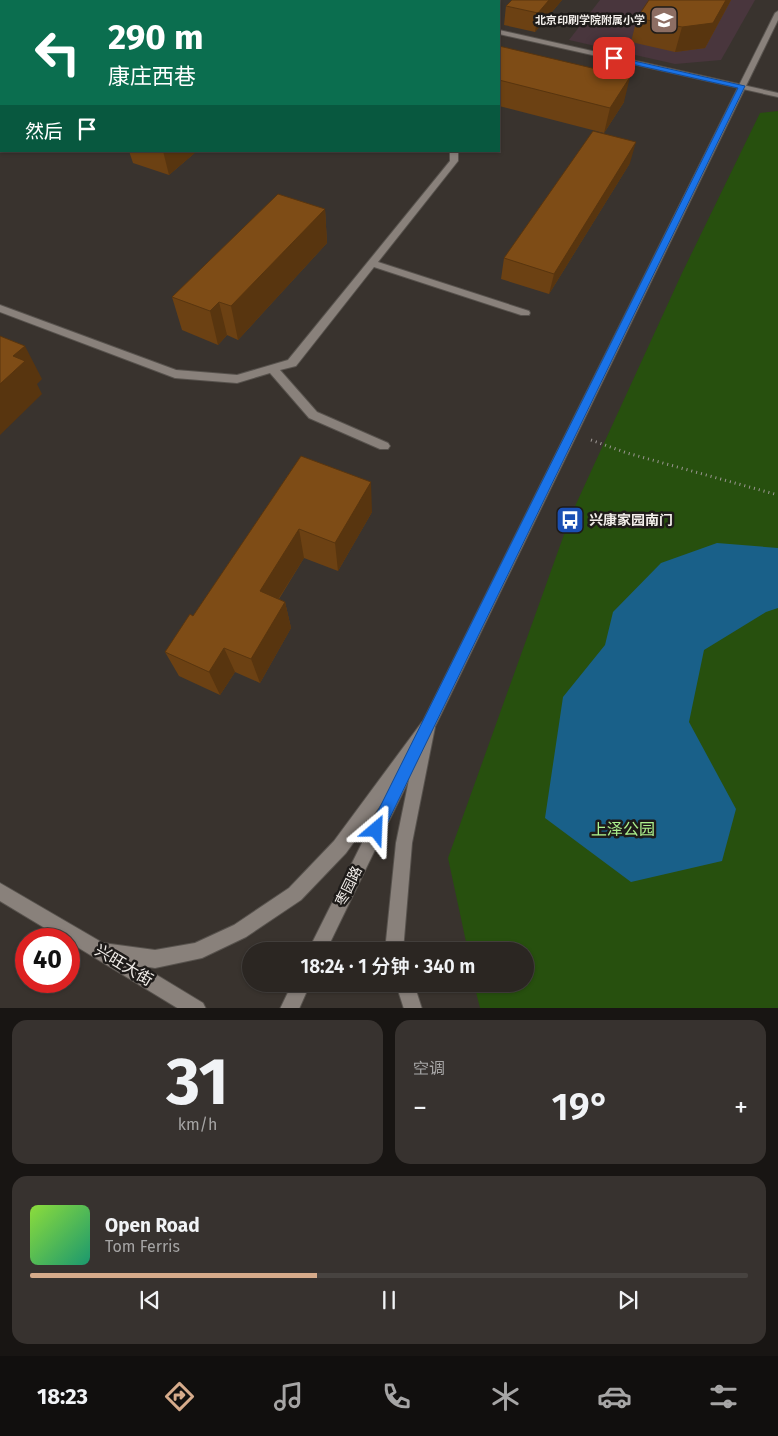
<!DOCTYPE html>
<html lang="zh">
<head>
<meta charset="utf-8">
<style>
	body { margin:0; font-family:"Fira Sans","Noto Sans SC",sans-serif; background:#37322f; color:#f1f3f6; height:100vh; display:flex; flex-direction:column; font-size:19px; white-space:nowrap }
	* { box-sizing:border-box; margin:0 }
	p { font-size:16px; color:#a6a5a5 }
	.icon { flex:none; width:28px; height:28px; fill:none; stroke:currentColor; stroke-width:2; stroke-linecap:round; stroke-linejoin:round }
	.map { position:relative; height:1008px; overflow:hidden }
	.drawer { display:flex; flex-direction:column; gap:12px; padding:12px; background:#181513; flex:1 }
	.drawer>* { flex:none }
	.banner { position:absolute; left:0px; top:0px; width:500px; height:152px; box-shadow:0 1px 4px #0004,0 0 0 1px #474340; background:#0b6e4f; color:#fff; overflow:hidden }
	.speed { position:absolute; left:15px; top:928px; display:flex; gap:10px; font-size:25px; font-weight:700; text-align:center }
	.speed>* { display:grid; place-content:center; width:65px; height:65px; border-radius:50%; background:#2b2622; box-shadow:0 1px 4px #0004,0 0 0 1px #474340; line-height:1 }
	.speed .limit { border:8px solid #d22; background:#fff; color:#111 }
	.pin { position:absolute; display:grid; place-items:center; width:42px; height:42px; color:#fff; margin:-21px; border-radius:10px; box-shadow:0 2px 8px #0006 }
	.me { position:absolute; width:55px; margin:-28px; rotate:26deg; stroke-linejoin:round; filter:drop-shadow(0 0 4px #0008) }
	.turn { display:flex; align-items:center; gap:18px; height:105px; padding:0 25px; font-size:22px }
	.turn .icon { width:65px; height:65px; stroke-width:2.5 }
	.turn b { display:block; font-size:35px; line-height:42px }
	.then { display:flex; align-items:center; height:48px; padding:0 25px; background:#0003; gap:10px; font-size:19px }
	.big { font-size:38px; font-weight:600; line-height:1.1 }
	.drawer .widget { flex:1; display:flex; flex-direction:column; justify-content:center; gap:8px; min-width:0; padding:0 18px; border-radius:15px; background:#37322f }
	.drawer .dial { align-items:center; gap:0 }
	.dial b { font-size:65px; line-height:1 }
	.song { display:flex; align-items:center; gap:15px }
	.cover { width:60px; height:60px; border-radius:8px; background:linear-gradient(135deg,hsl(90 70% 55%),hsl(160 70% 35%)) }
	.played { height:5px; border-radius:2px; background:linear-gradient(90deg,#d6ab8b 40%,#474340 40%) }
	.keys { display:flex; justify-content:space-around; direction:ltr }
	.heat { display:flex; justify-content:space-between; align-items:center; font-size:28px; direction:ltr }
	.drawer .tiles { flex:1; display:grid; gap:12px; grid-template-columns:1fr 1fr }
	.widget:last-child { grid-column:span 2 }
	.trip { position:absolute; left:242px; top:942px; width:292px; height:50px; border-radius:25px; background:#2b2622; box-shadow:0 1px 4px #0004,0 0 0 1px #474340; font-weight:600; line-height:50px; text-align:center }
	.dock { display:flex; height:80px; justify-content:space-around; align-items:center; background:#110f0e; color:#a6a5a5 }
	.dock .icon { width:35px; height:35px }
	.dock .current { color:#d6ab8b }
	.dock b { font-size:22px; color:#f1f3f6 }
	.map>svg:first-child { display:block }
	.education { fill:#49363d }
	.green { fill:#27500e }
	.water { fill:#196089 }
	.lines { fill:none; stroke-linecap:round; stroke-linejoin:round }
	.service-casing { stroke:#57524d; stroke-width:2 }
	.minor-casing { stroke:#57524d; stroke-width:2 }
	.tertiary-casing { stroke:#57524d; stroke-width:2 }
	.secondary-casing { stroke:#57524d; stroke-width:2 }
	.path { stroke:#9c9793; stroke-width:3; stroke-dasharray:1 4; stroke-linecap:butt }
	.service { fill:#89817b; fill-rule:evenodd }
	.minor { fill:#89817b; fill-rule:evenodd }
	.tertiary { fill:#89817b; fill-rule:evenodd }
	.secondary { fill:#89817b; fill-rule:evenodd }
	.wall { fill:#6c4113 }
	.shaded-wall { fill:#58350f }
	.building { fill:#7e4c16; stroke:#58350f }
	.route { fill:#1a73e8; stroke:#114b97 }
	.labels { text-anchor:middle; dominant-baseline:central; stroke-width:5; stroke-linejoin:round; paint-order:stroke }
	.far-poi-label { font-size:11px; font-weight:bold; fill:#f2eeea; stroke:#1e1b19; text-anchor:end }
	.poi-label { font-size:14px; font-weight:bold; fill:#f2eeea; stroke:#1e1b19; text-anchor:start }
	.street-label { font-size:14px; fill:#f2eeea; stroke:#1e1b19 }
	.near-park-label { font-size:16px; fill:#adf28e; stroke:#1e1b19 }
	.near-street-label { font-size:16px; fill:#f2eeea; stroke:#1e1b19 }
</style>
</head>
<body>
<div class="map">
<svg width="778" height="1009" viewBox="0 0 778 1009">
	<rect width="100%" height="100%" fill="#39332e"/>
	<path class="education" d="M600 0H755L721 60 675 64 569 40Z"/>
	<path class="green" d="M778 111V1008H480L474 984H526V951H468L448 858 571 515 682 273 760 113Z"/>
	<path class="water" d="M717 543 778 548V608L766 612 704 650 689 722 736 809 722 861 631 882 545 818 563 697 605 645 613 612 661 563Z"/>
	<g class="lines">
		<defs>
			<path id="service" d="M0 15H1V19H0Z
				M450 151H458V161L378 262 529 311 530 313 529 315H521L374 267 296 366 280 370 317 412 388 443 390 446 388 449H380L309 418 270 373 237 383 175 378 0 312V305L176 370 237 375 288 360 450 161Z"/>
			<path id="minor" d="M354 0H366V1H355Z
				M499 30 778 93V97L499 34Z"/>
			<path id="tertiary" d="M778 11V20L428 741 423 744 418 741 415 736 418 731 775 13Z
				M414 746 419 749 422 754 419 759 326 951H308L409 749Z
				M292 984H310L299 1009H280Z"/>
			<path id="secondary" d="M427 720 432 722 435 727 412 843 403 951H385L396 843 413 760 346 853 301 900 246 937 202 958 155 968 142 966 203 1003 206 1009H179L69 942V939H63L0 901V883L103 943 155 950 195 943 234 925 289 888 334 841 422 722Z
				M396 984H414L422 1009H404Z"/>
		</defs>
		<use href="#service" class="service-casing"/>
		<use href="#minor" class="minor-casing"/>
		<use href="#tertiary" class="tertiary-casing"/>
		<use href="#secondary" class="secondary-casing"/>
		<path class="path" d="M591 440 627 453 778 495"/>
		<use href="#service" class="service"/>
		<use href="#minor" class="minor"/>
		<use href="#tertiary" class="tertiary"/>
		<use href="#secondary" class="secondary"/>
	</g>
	<path class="wall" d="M90 0H357V1H91Z
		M512 0H562L535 32 504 25 506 6Z
		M731 0 705 48 675 52 631 42 637 18Z
		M499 46 624 102 604 133 499 106Z
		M129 151H197L169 175 133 163Z
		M630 163 549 294 501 279 504 258Z
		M325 209 327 243 238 340 227 335 218 345 182 330 172 297Z
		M301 456 372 512 338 571 304 558 279 599 285 602 291 628 260 683 235 672 220 695 179 676 165 652 193 616Z"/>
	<path class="shaded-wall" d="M119 0H139V1H119Z
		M342 0H357V1H341Z
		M549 0H562L535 32 538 13Z
		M726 0H731L705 48 675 52 682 27Z
		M630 77 624 102 604 133 610 108Z
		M636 142 630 163 549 294 554 274Z
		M163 151H197L169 175Z
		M325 209 327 243 238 340 231 306Z
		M219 302 227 335 218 345 210 311Z
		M25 346 42 379 37 384 42 394 0 435V384L13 356Z
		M371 482 372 512 338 571 335 543Z
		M299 529 304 558 267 617 260 591Z
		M285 602 291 628 260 683 251 659Z
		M224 648 235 672 220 695 209 672Z"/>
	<path class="building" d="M195 0H342L341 1H200Z
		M512 0H549L538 13 506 6Z
		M649 0H726L713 23 682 27 637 18Z
		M499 46 630 77 610 108 499 80Z
		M593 131 636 142 554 274 504 258Z
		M278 194 325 209 231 306 219 302 210 311 172 297Z
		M0 336 25 346 13 356 25 361 0 384Z
		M301 456 371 482 335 543 299 529 260 591 285 602 251 659 224 648 209 672 165 652 190 614 193 616Z"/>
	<path class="route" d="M612 56 745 86 381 836 376 838 371 836 369 830 371 825 738 88 614 60 612 59Z"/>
	<defs>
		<symbol id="school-square" viewBox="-11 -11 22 22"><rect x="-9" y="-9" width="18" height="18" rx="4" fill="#8d6e63" stroke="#1e1b19"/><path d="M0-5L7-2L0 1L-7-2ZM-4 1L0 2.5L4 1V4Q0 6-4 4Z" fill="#fff"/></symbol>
		<symbol id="bus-square" viewBox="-11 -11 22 22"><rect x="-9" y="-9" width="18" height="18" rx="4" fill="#1a4fb4" stroke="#1e1b19"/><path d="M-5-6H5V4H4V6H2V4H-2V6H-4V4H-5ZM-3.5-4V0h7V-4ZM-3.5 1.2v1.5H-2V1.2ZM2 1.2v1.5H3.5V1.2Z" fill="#fff"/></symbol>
	</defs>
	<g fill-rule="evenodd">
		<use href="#school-square" x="648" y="4" width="32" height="32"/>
		<use href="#bus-square" x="554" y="504" width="32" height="32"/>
	</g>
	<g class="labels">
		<g class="far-poi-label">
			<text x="645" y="20">北京印刷学院附属小学</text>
		</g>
		<g class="poi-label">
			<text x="589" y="520">兴康家园南门</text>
		</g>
		<g class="street-label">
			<text transform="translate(349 886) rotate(-64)">枣园路</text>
		</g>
		<g class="near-park-label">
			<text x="623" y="829">上泽公园</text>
		</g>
		<g class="near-street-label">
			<text transform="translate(124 965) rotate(31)">兴旺大街</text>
		</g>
	</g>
</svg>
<div class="speed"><div class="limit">40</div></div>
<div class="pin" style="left:614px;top:58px;background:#d93025"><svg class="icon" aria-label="arrive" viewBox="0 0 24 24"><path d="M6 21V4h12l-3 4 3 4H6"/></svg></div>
<svg class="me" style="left:376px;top:830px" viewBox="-20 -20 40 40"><path d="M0-17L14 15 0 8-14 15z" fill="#1a73e8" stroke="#fff" stroke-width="4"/></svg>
<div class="trip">18:24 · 1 分钟 · 340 m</div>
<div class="banner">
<div class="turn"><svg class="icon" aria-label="left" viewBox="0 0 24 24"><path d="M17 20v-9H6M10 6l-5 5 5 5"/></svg><div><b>290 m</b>康庄西巷</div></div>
<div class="then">然后<svg class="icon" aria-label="arrive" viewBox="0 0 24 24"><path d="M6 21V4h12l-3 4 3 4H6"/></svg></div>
</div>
</div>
<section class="drawer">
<div class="tiles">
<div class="widget dial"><b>31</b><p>km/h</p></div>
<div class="widget"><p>空调</p>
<div class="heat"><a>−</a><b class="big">19°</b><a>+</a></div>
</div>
<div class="widget">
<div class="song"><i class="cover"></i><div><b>Open Road</b><p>Tom Ferris</p></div></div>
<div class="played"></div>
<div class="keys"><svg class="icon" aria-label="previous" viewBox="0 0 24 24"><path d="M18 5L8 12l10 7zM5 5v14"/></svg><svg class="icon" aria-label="pause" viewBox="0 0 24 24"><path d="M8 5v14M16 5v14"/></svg><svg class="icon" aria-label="next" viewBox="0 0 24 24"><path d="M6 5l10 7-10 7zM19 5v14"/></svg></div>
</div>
</div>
</section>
<nav class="dock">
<b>18:23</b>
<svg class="icon current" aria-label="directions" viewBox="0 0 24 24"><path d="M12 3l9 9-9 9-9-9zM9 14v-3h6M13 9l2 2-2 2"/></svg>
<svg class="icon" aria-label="music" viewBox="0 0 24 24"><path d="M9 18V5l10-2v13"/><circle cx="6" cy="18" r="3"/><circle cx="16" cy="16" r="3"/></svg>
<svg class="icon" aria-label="phone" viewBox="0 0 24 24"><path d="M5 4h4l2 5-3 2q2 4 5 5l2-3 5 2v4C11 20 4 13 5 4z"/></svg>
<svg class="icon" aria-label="climate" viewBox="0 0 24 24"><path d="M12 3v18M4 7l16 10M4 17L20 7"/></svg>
<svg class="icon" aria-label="car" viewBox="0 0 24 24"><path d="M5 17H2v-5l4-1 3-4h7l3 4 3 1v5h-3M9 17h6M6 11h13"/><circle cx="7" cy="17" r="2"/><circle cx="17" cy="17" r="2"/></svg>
<svg class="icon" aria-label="filters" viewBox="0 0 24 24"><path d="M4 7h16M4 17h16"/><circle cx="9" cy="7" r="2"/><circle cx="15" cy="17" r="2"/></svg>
</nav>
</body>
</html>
